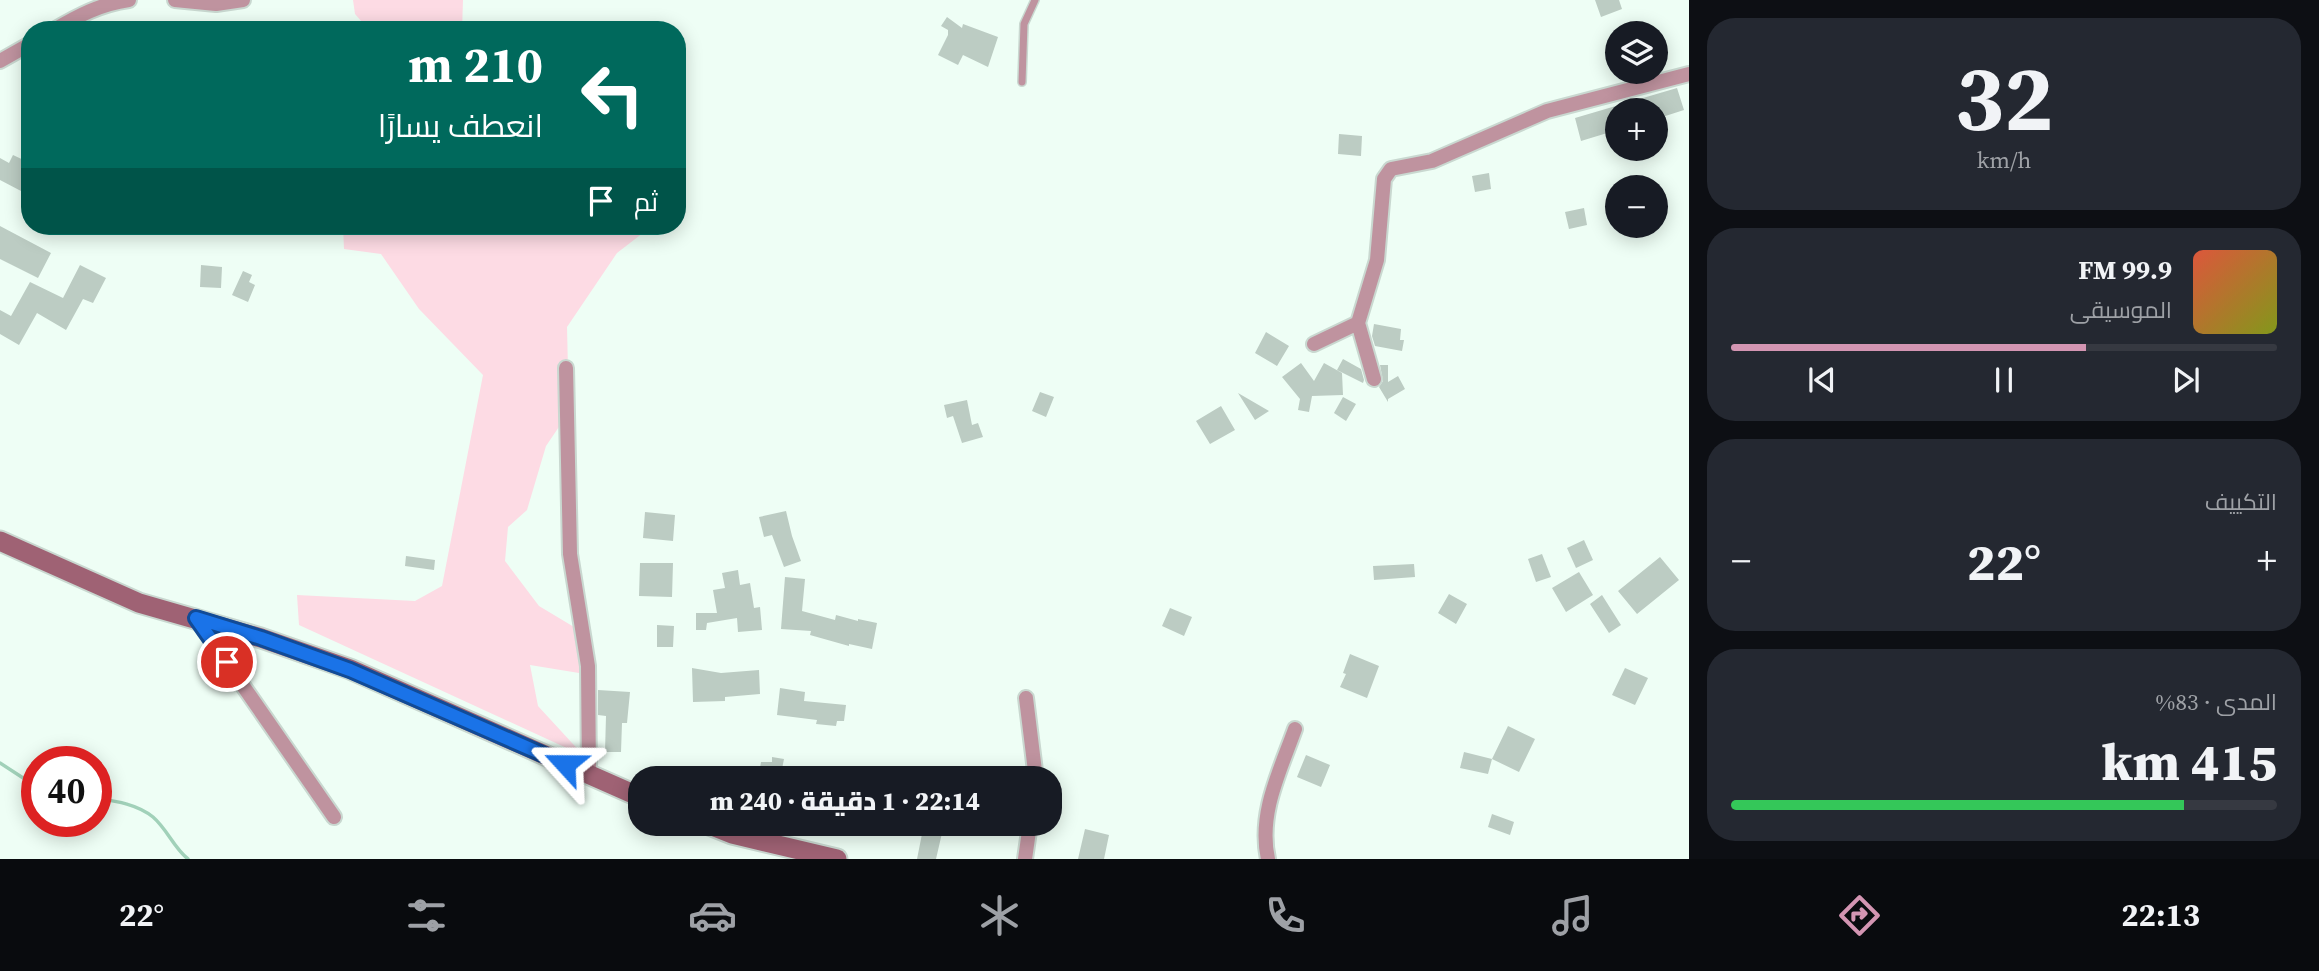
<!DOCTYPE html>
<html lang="ar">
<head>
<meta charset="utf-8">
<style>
	body { margin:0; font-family:"Source Serif 4",Cairo,serif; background:#242831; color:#f1f3f6; direction:rtl; height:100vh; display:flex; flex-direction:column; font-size:26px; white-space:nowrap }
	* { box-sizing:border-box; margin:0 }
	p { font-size:23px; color:#9ea1a6 }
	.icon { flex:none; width:38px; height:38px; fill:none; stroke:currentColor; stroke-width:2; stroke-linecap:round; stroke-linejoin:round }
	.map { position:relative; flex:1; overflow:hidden; direction:ltr }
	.drawer { display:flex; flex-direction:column; gap:18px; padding:18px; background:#0d0f14; width:630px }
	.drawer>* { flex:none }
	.banner { position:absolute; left:21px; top:21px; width:665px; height:214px; border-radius:28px; box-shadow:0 4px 18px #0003; direction:rtl; background:#00695c; color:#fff; overflow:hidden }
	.controls { position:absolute; left:1605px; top:21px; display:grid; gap:14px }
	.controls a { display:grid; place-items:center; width:63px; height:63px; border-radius:50%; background:#171b24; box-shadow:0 4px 18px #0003; font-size:35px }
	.speed { position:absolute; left:21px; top:746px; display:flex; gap:14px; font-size:35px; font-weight:700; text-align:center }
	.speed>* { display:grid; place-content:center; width:91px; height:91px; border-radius:50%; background:#171b24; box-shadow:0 4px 18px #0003; line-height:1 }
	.speed .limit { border:10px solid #d22; background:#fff; color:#111 }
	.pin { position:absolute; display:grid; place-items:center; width:60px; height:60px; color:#fff; margin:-30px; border:4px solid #fff; border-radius:50%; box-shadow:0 2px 7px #0007 }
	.me { position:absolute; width:77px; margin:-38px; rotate:294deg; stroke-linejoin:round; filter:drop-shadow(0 0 5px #0008) }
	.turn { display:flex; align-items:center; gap:24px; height:147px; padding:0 28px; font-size:32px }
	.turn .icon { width:91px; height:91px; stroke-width:2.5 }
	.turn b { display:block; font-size:49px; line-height:60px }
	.then { display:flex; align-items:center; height:66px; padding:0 28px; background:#0003; gap:14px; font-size:26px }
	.big { font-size:52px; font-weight:800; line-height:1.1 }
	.drawer .tile { flex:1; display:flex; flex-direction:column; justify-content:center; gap:10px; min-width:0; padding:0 24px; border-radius:28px; background:#242831 }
	.drawer .dial { align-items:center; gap:0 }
	.dial b { font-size:91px; line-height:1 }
	.song { display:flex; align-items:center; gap:21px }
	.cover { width:84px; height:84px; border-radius:10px; background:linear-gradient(135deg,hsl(10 70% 55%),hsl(70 70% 35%)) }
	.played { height:7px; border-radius:4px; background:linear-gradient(90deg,#d395b2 65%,#363941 65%) }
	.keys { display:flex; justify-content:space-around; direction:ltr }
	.heat { display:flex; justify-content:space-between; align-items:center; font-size:38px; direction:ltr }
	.charge { height:10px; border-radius:5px; background:linear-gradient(90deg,#34c759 83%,#363941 0) }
	.trip { position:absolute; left:628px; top:766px; width:434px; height:70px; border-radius:28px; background:#171b24; box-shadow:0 4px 18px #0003; font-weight:800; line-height:70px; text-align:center; direction:rtl }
	.menu { display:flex; height:112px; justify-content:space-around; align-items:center; background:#090b0e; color:#9ea1a6 }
	.menu .icon { width:49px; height:49px }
	.menu .active { color:#d395b2 }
	.menu b { font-size:32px; color:#f1f3f6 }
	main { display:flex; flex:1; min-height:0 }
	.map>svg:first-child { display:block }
	.green { fill:#fddbe4 }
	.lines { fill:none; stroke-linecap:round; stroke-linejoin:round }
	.stream { stroke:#a1d1b9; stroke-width:3.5 }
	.building { fill:#bcccc3 }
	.lane-casing { stroke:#c9d8d0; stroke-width:10 }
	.street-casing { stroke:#c9d8d0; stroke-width:18 }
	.secondary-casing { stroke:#c9d8d0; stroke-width:23 }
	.lane { stroke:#bf939f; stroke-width:7 }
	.street { stroke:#bf939f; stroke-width:14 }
	.secondary { stroke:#9f6274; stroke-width:19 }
	.route-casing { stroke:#114b97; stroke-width:18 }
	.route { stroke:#1a73e8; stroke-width:12 }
</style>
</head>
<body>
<main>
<section class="drawer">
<div class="tile dial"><b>32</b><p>km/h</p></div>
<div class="tile">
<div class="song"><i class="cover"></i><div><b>99.9 FM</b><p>الموسيقى</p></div></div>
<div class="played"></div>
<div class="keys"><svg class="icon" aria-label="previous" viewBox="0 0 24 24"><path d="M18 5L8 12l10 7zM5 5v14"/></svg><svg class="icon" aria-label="pause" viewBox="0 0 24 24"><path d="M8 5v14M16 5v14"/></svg><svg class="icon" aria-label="next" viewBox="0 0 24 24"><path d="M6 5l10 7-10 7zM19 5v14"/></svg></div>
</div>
<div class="tile"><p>التكييف</p>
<div class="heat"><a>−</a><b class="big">22°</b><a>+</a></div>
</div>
<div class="tile"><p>المدى · 83%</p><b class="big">415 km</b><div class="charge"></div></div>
</section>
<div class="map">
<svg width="1689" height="859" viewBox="0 0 1689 859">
	<rect width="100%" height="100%" fill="#eefef5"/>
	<path class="green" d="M353 0H463L462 30H369L355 14Z
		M343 226H652L617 253 567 327 569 412 546 446 527 510 508 527 505 561 539 606 579 630V673L530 665 538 706 584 756 299 625 297 595 415 601 442 586 483 375 419 309 381 254 344 249Z"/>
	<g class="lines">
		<path class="stream" d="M0 763 37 787
			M96 798C115 801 137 804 153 817 167 829 174 848 188 859"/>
	</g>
	<path class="building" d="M1595 0H1619L1622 9 1601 17Z
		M947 17 962 28 963 24 998 37 988 67 963 55 958 65 938 55 948 35V30L941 26Z
		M1677 88 1684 110 1656 119V110H1617V130L1581 141 1575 118Z
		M1339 134 1362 136 1361 156 1338 154Z
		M13 155 30 163V173L21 191 0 180V158L9 163Z
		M1489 173 1491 189 1475 192 1472 176Z
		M1584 208 1587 225 1569 229 1565 212Z
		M0 226 51 253 38 278 0 259Z
		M80 265 106 278 93 303 83 299 66 330 37 313 19 345 0 334V310L11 316 30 282 63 298Z
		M201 265 222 267 221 288 200 287Z
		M243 271 252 275 249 282 255 285 248 302 232 295Z
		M1374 324 1401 329 1400 340H1404L1402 351 1375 346 1372 336Z
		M1266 332 1289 346 1277 366 1255 353Z
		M1343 359 1361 369 1364 380 1363 383 1337 370Z
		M1301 363 1314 381 1324 363 1342 373 1343 395 1312 396 1309 412 1298 410 1300 399 1282 377Z
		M1380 365H1388V382L1398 376 1405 389 1388 399V402L1379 387 1383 381Z
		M1040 392 1054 397 1046 417 1032 411Z
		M1238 393 1269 411 1255 420Z
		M1343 397 1356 404 1346 421 1334 413Z
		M967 400 972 425 978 423 983 437 962 443 953 416 947 418 944 405Z
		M1221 406 1235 430 1210 444 1196 421Z
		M786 511 792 536 801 561 784 567 772 535 764 537 759 517Z
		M645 512 675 515 673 541 643 538Z
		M1584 540 1593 560 1576 568 1567 548Z
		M1542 554 1551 577 1536 582 1528 559Z
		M406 556 435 560 434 570 405 566Z
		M1660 557 1679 580 1637 614 1618 591Z
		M640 563H673L672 597 639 596Z
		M1414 564 1415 577 1374 580 1373 566Z
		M738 570 740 585 750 583 754 608 760 607 762 630 738 632 737 618 707 623 706 630H696V613H717L713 590 725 588 722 573Z
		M1579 572 1593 595 1566 612 1552 588Z
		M785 577 805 579 802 611 835 620 836 615 858 621V619L877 623 872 649 849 644V646L810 635 811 631 781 629Z
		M1449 594 1467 604 1456 624 1438 613Z
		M1602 595 1621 625 1609 633 1590 604Z
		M1170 608 1192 617 1184 636 1162 626Z
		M657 625 674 626 673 647H657Z
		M1350 654 1379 666 1367 698 1340 687 1346 674 1343 673Z
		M692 668 721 673 759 670 760 694 725 697V701L693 702Z
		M1625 668 1648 678 1635 705 1612 695Z
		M780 688 805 692 804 701 846 705 844 721H837L836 726 816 724 817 720 777 715Z
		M598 690 630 692 627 723H622L621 752H605L606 716 598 715Z
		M1508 726 1535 739 1519 772 1492 759 1488 774 1460 768 1464 752 1492 759Z
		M1306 755 1330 765 1321 787 1297 777Z
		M772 757 784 759 780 779H758L761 762H772Z
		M1492 814 1514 822 1510 835 1488 827Z
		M923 829 942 833 936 859H917Z
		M1085 829 1109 835 1104 859H1078Z"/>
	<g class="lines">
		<defs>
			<path id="lane" d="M1022 82 1024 24 1035 0"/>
			<path id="street" d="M175 0 216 4 243 0
				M54 30C78 16 100 4 129 0
				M0 61 30 44
				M1314 344 1358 323
				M566 368 570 554 588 666 589 775
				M1374 379 1358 323 1377 260 1384 179 1391 169 1432 161 1547 111 1689 74
				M196 618 334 817
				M1026 698 1036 779
				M1025 859 1030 824
				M1268 859C1258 814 1280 771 1295 729"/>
			<path id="secondary" d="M0 541 139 603 261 638 350 669 640 797
				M707 824 732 834 837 859"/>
		</defs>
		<use href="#lane" class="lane-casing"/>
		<use href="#street" class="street-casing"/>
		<use href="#secondary" class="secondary-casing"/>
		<use href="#lane" class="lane"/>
		<use href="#street" class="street"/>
		<use href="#secondary" class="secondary"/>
	</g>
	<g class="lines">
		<defs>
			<path id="route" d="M227 662 196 618 261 638 350 670 565 764"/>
		</defs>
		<use href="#route" class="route-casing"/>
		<use href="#route" class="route"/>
	</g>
</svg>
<div class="controls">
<a><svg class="icon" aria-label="layers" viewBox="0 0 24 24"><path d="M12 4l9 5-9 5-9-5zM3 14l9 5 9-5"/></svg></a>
<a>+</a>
<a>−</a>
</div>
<div class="speed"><div class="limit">40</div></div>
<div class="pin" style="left:227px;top:662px;background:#d93025"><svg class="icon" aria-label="arrive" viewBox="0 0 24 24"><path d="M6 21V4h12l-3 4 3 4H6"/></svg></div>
<svg class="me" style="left:565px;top:764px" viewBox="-20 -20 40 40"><path d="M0-17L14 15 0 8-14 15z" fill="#1a73e8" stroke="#fff" stroke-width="4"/></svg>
<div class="trip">22:14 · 1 دقيقة · 240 m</div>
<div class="banner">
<div class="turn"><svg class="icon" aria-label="left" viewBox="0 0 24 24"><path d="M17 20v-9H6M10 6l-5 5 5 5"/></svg><div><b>210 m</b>انعطف يسارًا</div></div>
<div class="then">ثم<svg class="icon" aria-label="arrive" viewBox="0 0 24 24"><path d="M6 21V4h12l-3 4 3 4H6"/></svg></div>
</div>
</div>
</main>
<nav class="menu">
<b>22:13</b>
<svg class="icon active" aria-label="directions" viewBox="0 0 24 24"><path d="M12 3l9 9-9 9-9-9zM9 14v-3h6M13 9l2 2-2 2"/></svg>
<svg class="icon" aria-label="music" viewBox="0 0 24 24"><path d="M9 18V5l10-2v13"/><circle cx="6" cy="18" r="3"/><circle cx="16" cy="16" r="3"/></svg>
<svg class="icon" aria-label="phone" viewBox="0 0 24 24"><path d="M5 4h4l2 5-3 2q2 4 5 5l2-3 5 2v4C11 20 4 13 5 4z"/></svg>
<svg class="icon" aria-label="climate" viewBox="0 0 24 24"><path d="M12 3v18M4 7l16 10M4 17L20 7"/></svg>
<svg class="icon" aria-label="car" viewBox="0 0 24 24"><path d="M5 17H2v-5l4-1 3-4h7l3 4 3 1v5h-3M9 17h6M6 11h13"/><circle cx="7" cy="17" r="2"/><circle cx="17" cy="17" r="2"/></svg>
<svg class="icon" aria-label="filters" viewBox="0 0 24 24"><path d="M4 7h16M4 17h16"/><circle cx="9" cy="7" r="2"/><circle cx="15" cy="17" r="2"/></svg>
<b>22°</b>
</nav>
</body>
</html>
